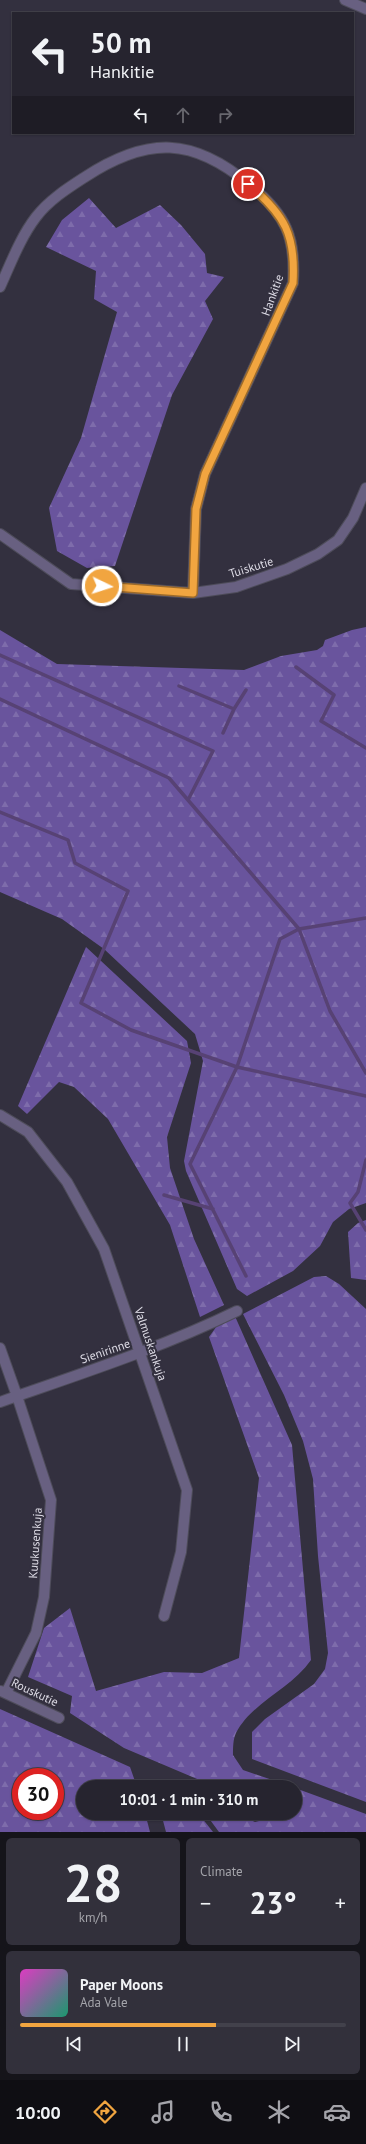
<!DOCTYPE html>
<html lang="en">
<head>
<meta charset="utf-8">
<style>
	body { margin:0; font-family:"PT Sans",sans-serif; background:#32303b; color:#f1f3f6; height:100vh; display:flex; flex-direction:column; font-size:15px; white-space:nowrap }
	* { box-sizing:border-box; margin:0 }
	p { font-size:13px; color:#a4a4aa }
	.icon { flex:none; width:22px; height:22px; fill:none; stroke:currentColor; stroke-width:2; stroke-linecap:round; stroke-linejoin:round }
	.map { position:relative; height:1832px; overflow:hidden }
	.details { display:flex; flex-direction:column; gap:6px; padding:6px; background:#15141a; flex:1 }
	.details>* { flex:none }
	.guide { position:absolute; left:12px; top:12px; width:342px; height:122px; border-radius:0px; box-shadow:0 1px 3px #0004,0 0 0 1px #42414b; background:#26242f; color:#f1f3f6; overflow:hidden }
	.speed { position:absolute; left:12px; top:1768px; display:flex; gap:8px; font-size:20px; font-weight:700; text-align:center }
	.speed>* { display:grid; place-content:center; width:52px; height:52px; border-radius:50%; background:#26242f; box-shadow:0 1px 3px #0004,0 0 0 1px #42414b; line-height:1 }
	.speed .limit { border:6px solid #d22; background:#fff; color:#111 }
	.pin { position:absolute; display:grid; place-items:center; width:34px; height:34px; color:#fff; margin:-17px; border:2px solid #fff; border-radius:50%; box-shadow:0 1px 4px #0007 }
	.me { position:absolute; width:44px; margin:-22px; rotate:94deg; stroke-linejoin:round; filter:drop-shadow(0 0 3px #0008) }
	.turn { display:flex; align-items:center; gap:14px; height:84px; padding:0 12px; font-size:18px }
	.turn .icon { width:52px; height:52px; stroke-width:2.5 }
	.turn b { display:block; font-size:28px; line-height:34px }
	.lanes { display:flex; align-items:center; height:38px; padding:0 12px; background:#0003; justify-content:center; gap:20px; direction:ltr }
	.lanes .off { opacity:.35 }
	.big { font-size:30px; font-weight:700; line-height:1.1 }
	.details .card { flex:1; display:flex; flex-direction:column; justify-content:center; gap:6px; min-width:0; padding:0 14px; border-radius:6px; background:#32303b }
	.details .dial { align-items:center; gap:0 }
	.dial b { font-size:52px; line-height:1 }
	.song { display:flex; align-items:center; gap:12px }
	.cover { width:48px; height:48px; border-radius:6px; background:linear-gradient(135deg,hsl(310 70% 55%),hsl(160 70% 35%)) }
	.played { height:4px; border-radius:2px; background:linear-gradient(90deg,#f1a540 60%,#42414b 60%) }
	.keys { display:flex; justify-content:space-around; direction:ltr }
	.heat { display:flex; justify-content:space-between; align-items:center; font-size:22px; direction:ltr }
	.details .tiles { flex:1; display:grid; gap:6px; grid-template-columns:1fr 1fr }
	.card:last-child { grid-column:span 2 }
	.trip { position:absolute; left:76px; top:1780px; width:226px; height:40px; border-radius:20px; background:#26242f; box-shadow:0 1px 3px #0004,0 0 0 1px #42414b; font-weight:700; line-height:40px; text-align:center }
	.tabs { display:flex; height:64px; justify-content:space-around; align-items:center; background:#0f0e13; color:#a4a4aa }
	.tabs .icon { width:28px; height:28px }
	.tabs .active { color:#f1a540 }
	.tabs b { font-size:18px; color:#f1f3f6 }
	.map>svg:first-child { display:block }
	.forest { fill:url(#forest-firs); fill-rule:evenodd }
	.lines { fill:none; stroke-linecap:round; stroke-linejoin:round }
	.stream { stroke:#574274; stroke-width:3.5 }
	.minor-casing { stroke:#4e4c5a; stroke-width:12 }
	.minor { stroke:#686081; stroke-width:10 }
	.route-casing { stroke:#9d6b2a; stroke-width:10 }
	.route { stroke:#f1a540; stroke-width:7 }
	.labels { text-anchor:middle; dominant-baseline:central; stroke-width:4; stroke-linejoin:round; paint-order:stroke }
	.street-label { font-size:12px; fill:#dedce6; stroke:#33303f }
</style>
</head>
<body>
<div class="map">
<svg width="366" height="1832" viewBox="0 0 366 1832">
	<defs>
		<pattern id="forest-firs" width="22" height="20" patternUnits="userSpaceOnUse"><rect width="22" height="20" fill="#69549d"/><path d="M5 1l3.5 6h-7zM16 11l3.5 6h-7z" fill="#7e6cab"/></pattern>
	</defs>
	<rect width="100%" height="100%" fill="#33303f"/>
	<path class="forest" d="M89 198 116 228 160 205 181 225 205 254 207 273 224 277 205 301 213 319 172 395 115 566 87 568 57 551 49 508 81 438 117 312 94 299 96 271 46 247 62 220Z
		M366 627V1203L349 1209 333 1222 320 1246 293 1271 247 1296 237 1289 186 1171 184 1161 203 1061 195 1034 104 949 62 919 0 892V630L57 664 244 670 281 656 317 650 323 646 325 640 352 630Z
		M86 947 187 1041 191 1063 167 1137 170 1168 194 1239 224 1305 200 1317 170 1225 108 1119 74 1087 59 1082 27 1114 18 1106Z
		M366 1220V1280L351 1278 348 1232 358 1223Z
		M326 1276 339 1284 366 1309V1802L252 1759V1732L265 1719 314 1684 325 1669 328 1653 318 1556 313 1479 303 1441 284 1395 243 1314 314 1277Z
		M234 1314 292 1445 311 1660C291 1689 252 1702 236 1733 233 1739 233 1748 233 1755L243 1770 293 1787H216L124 1748 70 1713 72 1696 28 1677 44 1628 70 1608 96 1691 164 1672 202 1673 239 1658 259 1478 209 1337 219 1323Z
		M0 1709 130 1767 137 1787H83V1813H145L150 1832H0ZM21 1777H55V1811H21Z
		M295 1788 366 1814V1832H219L205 1813H235L255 1822 263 1820 265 1813H295Z
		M161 1813H198L213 1832H166Z"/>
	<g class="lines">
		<path class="stream" d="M0 655 213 751 188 800
			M296 667 334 695 321 721 366 748
			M179 686 234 709 246 690
			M0 699 169 778 299 929 330 1011 366 1073
			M223 733 234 709
			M0 812 68 840 75 863 128 891 81 1003 131 1030 237 1067 366 1096
			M366 1160 358 1192 350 1203 366 1230
			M164 1195 213 1209
			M246 1276 190 1164 237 1067 280 939 299 929 366 918"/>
		<defs>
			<path id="minor" d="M345 0 366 9
				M0 287C11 263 20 238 36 217 49 200 68 188 85 177 148 136 193 137 250 185 286 215 296 237 293 283L205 474 196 509 193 593
				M0 534 71 584 193 593 236 587 287 569 318 554 338 540 353 518 366 488
				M0 1115 28 1132 67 1182 104 1249 187 1490 181 1552 164 1616
				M0 1348 17 1396 51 1500 44 1597 36 1633 6 1693
				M0 1402C80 1374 161 1348 237 1311
				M1 1691 59 1718"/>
		</defs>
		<use href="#minor" class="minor-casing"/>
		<use href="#minor" class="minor"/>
	</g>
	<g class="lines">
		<defs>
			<path id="route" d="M102 586 193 593 196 509 205 474 293 283C296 235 285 215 248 184"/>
		</defs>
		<use href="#route" class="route-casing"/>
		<use href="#route" class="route"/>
	</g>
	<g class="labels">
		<g class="street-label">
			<text transform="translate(272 295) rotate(-70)">Hankitie</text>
			<text transform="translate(251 567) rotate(-17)">Tuiskutie</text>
			<text transform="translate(151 1344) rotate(71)">Valmuskankuja</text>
			<text transform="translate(105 1351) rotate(-19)">Sienirinne</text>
			<text transform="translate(35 1543) rotate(-86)">Kuukusenkuja</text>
			<text transform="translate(35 1692) rotate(25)">Rouskutie</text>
		</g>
	</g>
</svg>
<div class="speed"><div class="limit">30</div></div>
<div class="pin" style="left:248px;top:184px;background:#d93025"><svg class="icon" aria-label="arrive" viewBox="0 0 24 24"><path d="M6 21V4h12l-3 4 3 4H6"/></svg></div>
<svg class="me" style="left:102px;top:586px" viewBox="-20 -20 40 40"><circle r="17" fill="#f1a540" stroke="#fff" stroke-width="3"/><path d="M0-11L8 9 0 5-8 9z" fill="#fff"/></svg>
<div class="trip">10:01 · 1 min · 310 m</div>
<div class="guide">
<div class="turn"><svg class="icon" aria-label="left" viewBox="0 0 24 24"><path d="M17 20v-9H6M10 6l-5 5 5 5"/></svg><div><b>50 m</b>Hankitie</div></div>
<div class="lanes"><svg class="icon" aria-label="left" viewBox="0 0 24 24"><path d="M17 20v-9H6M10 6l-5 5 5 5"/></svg><svg class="icon off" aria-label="ahead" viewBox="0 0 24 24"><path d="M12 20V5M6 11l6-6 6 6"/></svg><svg class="icon off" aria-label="right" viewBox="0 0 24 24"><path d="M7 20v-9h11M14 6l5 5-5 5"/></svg></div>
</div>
</div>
<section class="details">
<div class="tiles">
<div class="card dial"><b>28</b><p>km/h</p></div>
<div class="card"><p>Climate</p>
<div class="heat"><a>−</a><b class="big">23°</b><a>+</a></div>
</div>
<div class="card">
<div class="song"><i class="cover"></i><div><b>Paper Moons</b><p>Ada Vale</p></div></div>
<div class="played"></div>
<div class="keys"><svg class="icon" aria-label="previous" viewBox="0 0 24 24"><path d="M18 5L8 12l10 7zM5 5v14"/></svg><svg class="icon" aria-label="pause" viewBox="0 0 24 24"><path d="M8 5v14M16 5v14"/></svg><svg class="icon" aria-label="next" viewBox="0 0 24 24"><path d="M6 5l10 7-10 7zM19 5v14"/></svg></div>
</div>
</div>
</section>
<nav class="tabs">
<b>10:00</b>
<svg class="icon active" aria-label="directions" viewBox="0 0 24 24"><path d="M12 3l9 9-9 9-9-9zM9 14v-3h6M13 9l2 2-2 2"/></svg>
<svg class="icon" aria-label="music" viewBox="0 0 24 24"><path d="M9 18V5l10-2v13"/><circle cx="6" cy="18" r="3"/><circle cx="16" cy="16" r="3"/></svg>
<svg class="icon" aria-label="phone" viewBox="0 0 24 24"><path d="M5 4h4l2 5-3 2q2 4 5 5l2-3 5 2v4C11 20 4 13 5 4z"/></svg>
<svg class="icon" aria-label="climate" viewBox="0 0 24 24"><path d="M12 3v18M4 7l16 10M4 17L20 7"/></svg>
<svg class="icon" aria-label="car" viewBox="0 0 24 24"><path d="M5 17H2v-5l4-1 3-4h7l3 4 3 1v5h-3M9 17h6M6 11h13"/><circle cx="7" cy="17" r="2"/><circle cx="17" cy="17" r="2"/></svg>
</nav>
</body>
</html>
